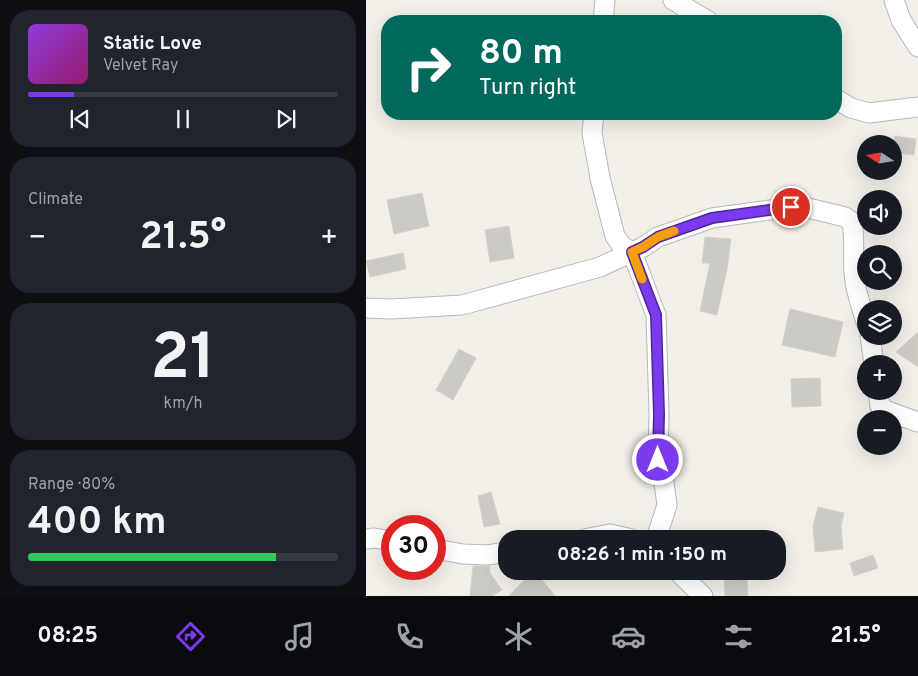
<!DOCTYPE html>
<html lang="en">
<head>
<meta charset="utf-8">
<style>
	body { margin:0; font-family:Overpass,sans-serif; background:#20242c; color:#f1f3f6; height:100vh; display:flex; flex-direction:column; font-size:19px; white-space:nowrap }
	* { box-sizing:border-box; margin:0 }
	p { font-size:16px; color:#9ea1a6 }
	.icon { flex:none; width:28px; height:28px; fill:none; stroke:currentColor; stroke-width:2; stroke-linecap:round; stroke-linejoin:round }
	.map { position:relative; flex:1; overflow:hidden }
	.sheet { display:flex; flex-direction:column; gap:10px; padding:10px; background:#0d0f14; width:366px }
	.sheet>* { flex:none }
	.top-card { position:absolute; left:15px; top:15px; width:461px; height:105px; border-radius:20px; box-shadow:0 5px 20px #0002; background:#00695c; color:#fff; overflow:hidden }
	.needle { width:32px; rotate:282deg }
	.controls { position:absolute; left:491px; top:135px; display:grid; gap:10px }
	.controls a { display:grid; place-items:center; width:45px; height:45px; border-radius:50%; background:#171b24; box-shadow:0 5px 20px #0002; font-size:25px }
	.speed { position:absolute; left:15px; top:515px; display:flex; gap:10px; font-size:25px; font-weight:700; text-align:center }
	.speed>* { display:grid; place-content:center; width:65px; height:65px; border-radius:50%; background:#171b24; box-shadow:0 5px 20px #0002; line-height:1 }
	.speed .limit { border:8px solid #d22; background:#fff; color:#111 }
	.pin { position:absolute; display:grid; place-items:center; width:42px; height:42px; color:#fff; margin:-21px; border:2px solid #fff; border-radius:50%; box-shadow:0 1px 5px #0007 }
	.me { position:absolute; width:55px; margin:-28px; rotate:0deg; stroke-linejoin:round; filter:drop-shadow(0 0 4px #0008) }
	.turn { display:flex; align-items:center; gap:18px; height:105px; padding:0 15px; font-size:22px }
	.turn .icon { width:65px; height:65px; stroke-width:2.5 }
	.turn b { display:block; font-size:35px; line-height:42px }
	.big { font-size:38px; font-weight:700; line-height:1.1 }
	.sheet .widget { flex:1; display:flex; flex-direction:column; justify-content:center; gap:8px; min-width:0; padding:0 18px; border-radius:20px; background:#20242c }
	.sheet .dial { align-items:center; gap:0 }
	.dial b { font-size:65px; line-height:1 }
	.song { display:flex; align-items:center; gap:15px }
	.cover { width:60px; height:60px; border-radius:8px; background:linear-gradient(135deg,hsl(270 70% 55%),hsl(320 70% 35%)) }
	.played { height:5px; border-radius:2px; background:linear-gradient(90deg,#7c3aed 15%,#363941 15%) }
	.keys { display:flex; justify-content:space-around; direction:ltr }
	.heat { display:flex; justify-content:space-between; align-items:center; font-size:28px; direction:ltr }
	.charge { height:8px; border-radius:4px; background:linear-gradient(90deg,#34c759 80%,#363941 0) }
	.trip { position:absolute; left:132px; top:530px; width:288px; height:50px; border-radius:20px; background:#171b24; box-shadow:0 5px 20px #0002; font-weight:700; line-height:50px; text-align:center }
	.tabs { display:flex; height:80px; justify-content:space-around; align-items:center; background:#090b0e; color:#9ea1a6 }
	.tabs .icon { width:35px; height:35px }
	.tabs .current { color:#7c3aed }
	.tabs b { font-size:22px; color:#f1f3f6 }
	main { display:flex; flex:1; min-height:0 }
	.map>svg:first-child { display:block }
	.building { fill:#cccac5; stroke:#d6d1c6 }
	.lines { fill:none; stroke-linecap:round; stroke-linejoin:round }
	.street-casing { stroke:#b5b8bc; stroke-width:21 }
	.street { stroke:#fff; stroke-width:19 }
	.route-casing { stroke:#51269a; stroke-width:12 }
	.route { stroke:#7c3aed; stroke-width:9 }
	.slow { stroke:#f59e0b; stroke-width:9 }
</style>
</head>
<body>
<main>
<section class="sheet">
<div class="widget">
<div class="song"><i class="cover"></i><div><b>Static Love</b><p>Velvet Ray</p></div></div>
<div class="played"></div>
<div class="keys"><svg class="icon" aria-label="previous" viewBox="0 0 24 24"><path d="M18 5L8 12l10 7zM5 5v14"/></svg><svg class="icon" aria-label="pause" viewBox="0 0 24 24"><path d="M8 5v14M16 5v14"/></svg><svg class="icon" aria-label="next" viewBox="0 0 24 24"><path d="M6 5l10 7-10 7zM19 5v14"/></svg></div>
</div>
<div class="widget"><p>Climate</p>
<div class="heat"><a>−</a><b class="big">21.5°</b><a>+</a></div>
</div>
<div class="widget dial"><b>21</b><p>km/h</p></div>
<div class="widget"><p>Range · 80%</p><b class="big">400 km</b><div class="charge"></div></div>
</section>
<div class="map">
<svg width="552" height="596" viewBox="0 0 552 596">
	<rect width="100%" height="100%" fill="#f1efe8"/>
	<path class="building" d="M529 136 550 139 548 155 528 153Z
		M56 193 63 226 28 234 21 200Z
		M143 226 148 258 124 262 119 230Z
		M339 237 365 239 361 269 351 315 334 311 344 263H336Z
		M37 253 40 269 4 277 0 261Z
		M424 309 477 322 469 357 416 345Z
		M552 332V367L530 352Z
		M93 349 110 358 87 400 70 390Z
		M454 378 455 406 426 407 425 379Z
		M125 492 134 524 118 527 112 496Z
		M452 507 478 513 475 526 477 549 449 552 447 526Z
		M507 555 512 568 488 576 484 563Z
		M107 566H124V573L136 590 126 596H104Z
		M172 575 189 596H143L162 576 166 581Z
		M381 579 382 596H359L358 581Z"/>
	<g class="lines">
		<defs>
			<path id="street" d="M307 0 342 21
				M528 0 535 20 552 47
				M237 21 239 0
				M470 99 485 108 503 113 552 107
				M228 114 226 133 234 178 249 236 256 246 266 252 290 315 293 414 292 460 298 483 301 505 290 539
				M0 308 25 309 96 305 234 267 277 247 292 237 346 218 425 207 442 208 467 214 479 217 486 222C489 239 487 256 488 273 489 290 495 306 500 322
				M504 336 508 364
				M512 391 514 406 521 411 552 422
				M0 539 8 538 26 541
				M218 539 244 534 266 539
				M69 549 97 554 121 555 141 552
				M311 571 337 596"/>
		</defs>
		<use href="#street" class="street-casing"/>
		<use href="#street" class="street"/>
	</g>
	<g class="lines">
		<defs>
			<path id="route" d="M292 460 293 414 290 315 266 252 277 247 292 237 346 218 425 207"/>
		</defs>
		<use href="#route" class="route-casing"/>
		<use href="#route" class="route"/>
		<path class="slow" d="M276 279 266 252 277 247 292 237 308 231"/>
	</g>
</svg>
<div class="controls">
<a><svg class="needle" viewBox="-14 -14 28 28"><path d="M0-13l5 13h-10z" fill="#e53935"/><path d="M0 13l5-13h-10z" fill="#9ea1a6"/></svg></a>
<a><svg class="icon" aria-label="sound" viewBox="0 0 24 24"><path d="M4 9h4l5-4v14l-5-4H4zM17 9q2 3 0 6"/></svg></a>
<a><svg class="icon" aria-label="search" viewBox="0 0 24 24"><circle cx="10" cy="10" r="6"/><path d="M15 15l6 6"/></svg></a>
<a><svg class="icon" aria-label="layers" viewBox="0 0 24 24"><path d="M12 4l9 5-9 5-9-5zM3 14l9 5 9-5"/></svg></a>
<a>+</a>
<a>−</a>
</div>
<div class="speed"><div class="limit">30</div></div>
<div class="pin" style="left:425px;top:207px;background:#d93025"><svg class="icon" aria-label="arrive" viewBox="0 0 24 24"><path d="M6 21V4h12l-3 4 3 4H6"/></svg></div>
<svg class="me" style="left:292px;top:460px" viewBox="-20 -20 40 40"><circle r="17" fill="#7c3aed" stroke="#fff" stroke-width="3"/><path d="M0-11L8 9 0 5-8 9z" fill="#fff"/></svg>
<div class="trip">08:26 · 1 min · 150 m</div>
<div class="top-card">
<div class="turn"><svg class="icon" aria-label="right" viewBox="0 0 24 24"><path d="M7 20v-9h11M14 6l5 5-5 5"/></svg><div><b>80 m</b>Turn right</div></div>
</div>
</div>
</main>
<nav class="tabs">
<b>08:25</b>
<svg class="icon current" aria-label="directions" viewBox="0 0 24 24"><path d="M12 3l9 9-9 9-9-9zM9 14v-3h6M13 9l2 2-2 2"/></svg>
<svg class="icon" aria-label="music" viewBox="0 0 24 24"><path d="M9 18V5l10-2v13"/><circle cx="6" cy="18" r="3"/><circle cx="16" cy="16" r="3"/></svg>
<svg class="icon" aria-label="phone" viewBox="0 0 24 24"><path d="M5 4h4l2 5-3 2q2 4 5 5l2-3 5 2v4C11 20 4 13 5 4z"/></svg>
<svg class="icon" aria-label="climate" viewBox="0 0 24 24"><path d="M12 3v18M4 7l16 10M4 17L20 7"/></svg>
<svg class="icon" aria-label="car" viewBox="0 0 24 24"><path d="M5 17H2v-5l4-1 3-4h7l3 4 3 1v5h-3M9 17h6M6 11h13"/><circle cx="7" cy="17" r="2"/><circle cx="17" cy="17" r="2"/></svg>
<svg class="icon" aria-label="filters" viewBox="0 0 24 24"><path d="M4 7h16M4 17h16"/><circle cx="9" cy="7" r="2"/><circle cx="15" cy="17" r="2"/></svg>
<b>21.5°</b>
</nav>
</body>
</html>
